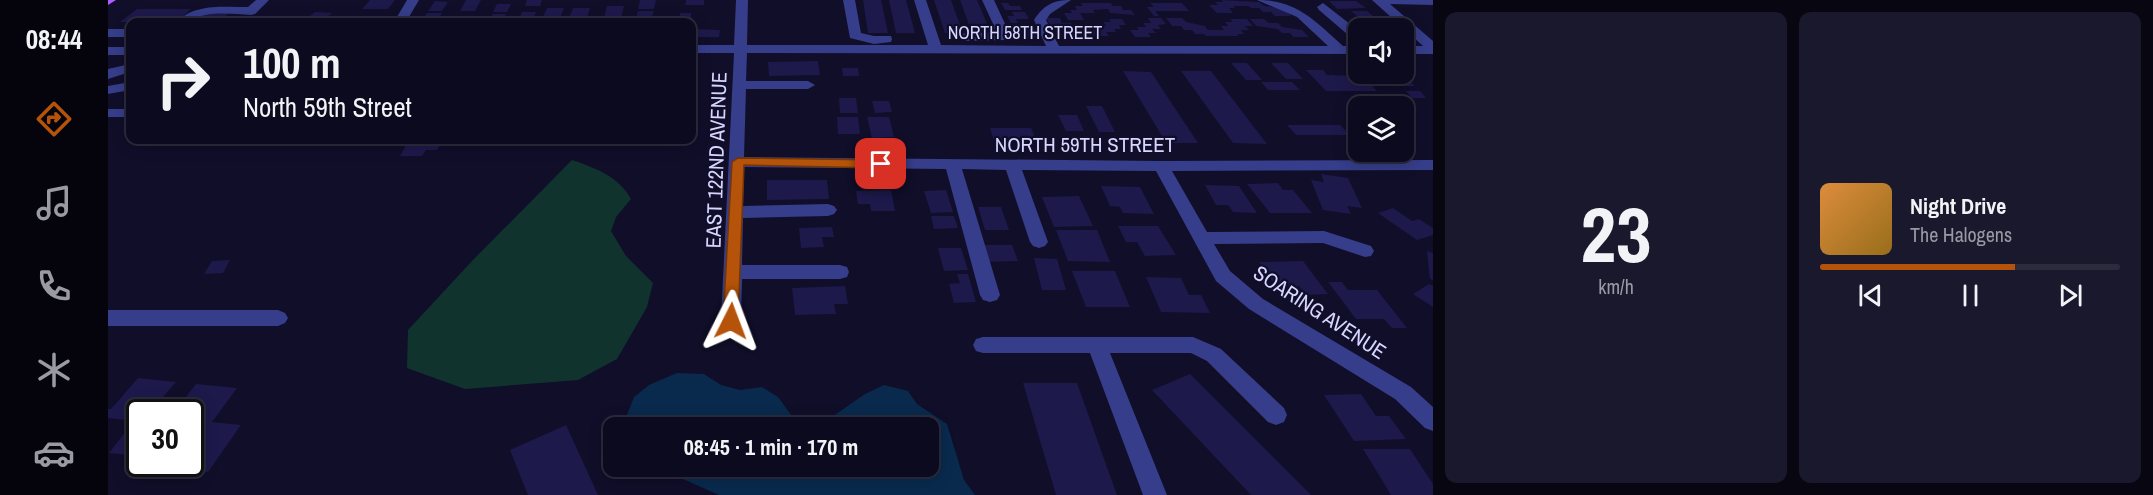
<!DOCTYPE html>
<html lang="en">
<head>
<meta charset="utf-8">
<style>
	body { margin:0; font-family:"Archivo Narrow",sans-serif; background:#1a182c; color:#f1f3f6; height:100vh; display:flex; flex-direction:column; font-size:22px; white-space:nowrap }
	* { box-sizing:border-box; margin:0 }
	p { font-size:20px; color:#9a9aa4 }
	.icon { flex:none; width:33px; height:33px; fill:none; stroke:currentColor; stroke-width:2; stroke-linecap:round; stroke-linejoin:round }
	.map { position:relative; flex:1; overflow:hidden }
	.details { display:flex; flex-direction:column; gap:12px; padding:12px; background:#070611; width:720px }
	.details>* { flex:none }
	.hud { position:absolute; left:18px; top:18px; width:570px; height:126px; border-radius:12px; box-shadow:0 3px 15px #0003,0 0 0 2px #2c2b3d; background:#0c0a1f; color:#f1f3f6; overflow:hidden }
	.fabs { position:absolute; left:1240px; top:18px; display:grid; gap:12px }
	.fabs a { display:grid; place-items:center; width:66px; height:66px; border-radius:12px; background:#0c0a1f; box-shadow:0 3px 15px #0003,0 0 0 2px #2c2b3d; font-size:30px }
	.speed { position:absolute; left:18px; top:399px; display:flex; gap:12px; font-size:30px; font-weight:700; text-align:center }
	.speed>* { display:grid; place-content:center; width:78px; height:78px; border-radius:50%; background:#0c0a1f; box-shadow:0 3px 15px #0003,0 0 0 2px #2c2b3d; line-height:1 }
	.speed .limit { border:3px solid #111; border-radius:9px; background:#fff; color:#111 }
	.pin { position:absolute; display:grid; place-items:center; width:51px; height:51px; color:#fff; margin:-26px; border-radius:12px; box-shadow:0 3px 9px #0006 }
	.me { position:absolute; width:66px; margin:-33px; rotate:3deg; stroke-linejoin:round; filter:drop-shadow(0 0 4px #0008) }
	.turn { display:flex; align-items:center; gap:21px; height:126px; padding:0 18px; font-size:27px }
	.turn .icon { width:78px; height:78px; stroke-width:2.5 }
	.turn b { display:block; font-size:42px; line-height:51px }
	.details .card { flex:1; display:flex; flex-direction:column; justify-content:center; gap:9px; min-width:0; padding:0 21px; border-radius:12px; background:#1a182c }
	.details .dial { align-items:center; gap:0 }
	.dial b { font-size:78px; line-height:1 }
	.song { display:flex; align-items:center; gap:18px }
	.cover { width:72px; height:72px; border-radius:9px; background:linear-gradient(135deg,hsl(30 70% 55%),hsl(40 70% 35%)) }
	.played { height:6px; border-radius:3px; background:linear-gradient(90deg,#b45309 65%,#2c2b3d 65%) }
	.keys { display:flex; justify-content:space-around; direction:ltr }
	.details .tiles { flex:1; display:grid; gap:12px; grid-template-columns:repeat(2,1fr) }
	.trip { position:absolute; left:495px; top:417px; width:336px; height:60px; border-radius:12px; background:#0c0a1f; box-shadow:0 3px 15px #0003,0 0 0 2px #2c2b3d; font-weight:700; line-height:60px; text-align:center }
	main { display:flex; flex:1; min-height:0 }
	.tabs { display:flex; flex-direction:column; width:108px; justify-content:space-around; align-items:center; background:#05040c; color:#9a9aa4 }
	.tabs .icon { width:42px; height:42px }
	.tabs .selected { color:#b45309 }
	.tabs b { font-size:27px; color:#f1f3f6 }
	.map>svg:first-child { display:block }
	.green { fill:#11332e }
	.water { fill:#092a4d }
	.building { fill:#1d194b }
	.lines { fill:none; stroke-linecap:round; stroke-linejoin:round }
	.minor { fill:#363d8a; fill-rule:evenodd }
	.major { fill:#af5dff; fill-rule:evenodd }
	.route { fill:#b45309; stroke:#753606; stroke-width:1.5 }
	.labels { text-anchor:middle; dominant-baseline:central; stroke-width:4.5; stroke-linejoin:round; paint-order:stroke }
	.far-street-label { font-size:18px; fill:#d6d6ff; stroke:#100e29 }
	.street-label { font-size:21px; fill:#d6d6ff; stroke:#100e29 }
</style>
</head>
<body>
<main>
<nav class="tabs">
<b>08:44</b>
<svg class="icon selected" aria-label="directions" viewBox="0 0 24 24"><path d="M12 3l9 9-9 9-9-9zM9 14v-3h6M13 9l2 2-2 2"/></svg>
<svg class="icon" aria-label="music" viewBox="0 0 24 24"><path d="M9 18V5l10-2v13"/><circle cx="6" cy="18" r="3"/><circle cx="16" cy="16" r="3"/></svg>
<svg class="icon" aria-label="phone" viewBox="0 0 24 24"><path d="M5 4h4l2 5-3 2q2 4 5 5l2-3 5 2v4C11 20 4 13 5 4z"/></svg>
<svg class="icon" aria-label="climate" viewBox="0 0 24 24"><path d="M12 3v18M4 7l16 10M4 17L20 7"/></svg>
<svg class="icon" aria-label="car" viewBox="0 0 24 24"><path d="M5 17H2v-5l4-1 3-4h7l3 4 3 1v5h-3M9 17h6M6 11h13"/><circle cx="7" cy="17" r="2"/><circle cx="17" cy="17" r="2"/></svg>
</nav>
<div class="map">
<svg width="1325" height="495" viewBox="0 0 1325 495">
	<rect width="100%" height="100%" fill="#100e29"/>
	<path class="green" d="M464 160C488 168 511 177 523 199L508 217 503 231 518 256 545 283 539 307 509 359 470 380 357 389 299 368 300 330 364 261Z"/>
	<path class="water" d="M569 373 596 374 613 385 632 390 654 387 670 397 689 423 718 421 757 394 776 385 800 391 809 404 839 424 856 480 867 495H611L548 467 820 466V428L520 427 517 420 526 397 541 385Z"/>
	<path class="building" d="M262 0H287L280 9H254Z
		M358 0H373L367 11H352Z
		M419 0H434L432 6H417Z
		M532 0H548L546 9H530Z
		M578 0H596V5H577Z
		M755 0H773L780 33H760Z
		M781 0H798L807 33H788Z
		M826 0H843L855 33H837Z
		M852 0H869L883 33H864Z
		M1114 0 1151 2 1156 6 1175 8 1183 16H1167L1163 12H1155L1151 8H1143L1140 6H1125L1127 8H1121L1125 13H1109L1101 5H1110L1107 2H1115Z
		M327 1 340 2 334 11H320Z
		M1221 1H1248L1258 8 1229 9Z
		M893 3H900L902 6H912L914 10H897Z
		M973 3H1003L1005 6H1013L1015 10H1023L1027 15 1002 13 1000 9 985 10 987 13H972L976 20H960L956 13H964L962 10H969L967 6H975Z
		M1042 3H1074L1081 11H1047L1051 16H1046L1039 7H1046Z
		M389 4H403L399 12H385Z
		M499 6H516L513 18H496Z
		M439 8H456L451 21H433Z
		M465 8H482L478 21H460Z
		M29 9H83L68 22H12Z
		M530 11H546L542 22H527Z
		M1243 11H1259L1276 25H1260Z
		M207 12 224 13 213 22H195Z
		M414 12H428L425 19H411Z
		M904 12H917L921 19H908L910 23H903L899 16H906Z
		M95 13H121L111 22H84Z
		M319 13H334L328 22H312Z
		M572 13H583V21H571Z
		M385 14H398L394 22H380Z
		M267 17H291L287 22H263Z
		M938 18H952L954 23H963L965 26H972L974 30H992L990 26H998L995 22H1003L1001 19H1014L1018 25H1011L1013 29H1006L1008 32H998L1001 36H973L970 32 952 28 950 25H942Z
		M1040 18H1053L1058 24 1050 25 1053 29H1044L1048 33H1040L1043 37H1027L1022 30H1031L1029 27H1038L1035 23H1043Z
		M1058 18H1074L1078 22 1097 26 1100 30H1116L1113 26H1120L1117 22H1125L1122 19H1139L1145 26H1137L1141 30H1133L1136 34H1129L1131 36H1098L1096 34H1087L1084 30H1076L1073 26H1064Z
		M1142 19H1156L1161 23H1170L1174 27 1194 30 1201 37H1185L1182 33H1174L1170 29 1148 26Z
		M903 26H916L919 30H925L929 38H916L915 34H907Z
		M587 29 612 30 611 37H586Z
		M710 61 712 75 661 76 660 62Z
		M1123 63H1139L1154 80H1138Z
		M1163 63H1180L1195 79H1178Z
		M734 68H750L751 76H735Z
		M1198 70H1215L1219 75 1254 76 1269 91H1218Z
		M1015 71 1043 72 1090 143H1058Z
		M1073 71H1103L1159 144 1125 143Z
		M1276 74H1293L1307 86H1290Z
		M1153 82H1184L1192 90H1160Z
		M1298 91H1312L1318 98H1304Z
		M731 98H748L750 113H732Z
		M764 101H781L784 112 767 113Z
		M978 106H994L1007 132H991Z
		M950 115H969L976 131H958Z
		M729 117H750L752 134H730Z
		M759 117H781L786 137 764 138Z
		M1179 125H1232L1242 135H1188Z
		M882 128H923L929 141H886Z
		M267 140H287L284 144H264Z
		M301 140H335L329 150H318L314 156H292Z
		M1213 174 1240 178 1254 208 1239 206 1243 214 1215 210 1203 180 1216 182Z
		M659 180H719L721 199 659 200Z
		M1170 183 1175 190H1185L1204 213H1162L1139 184Z
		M1097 185 1131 186 1149 213 1125 212 1120 205H1108Z
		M993 186 1032 187 1046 214 1015 213 1012 207 1002 206Z
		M783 190 787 211H763L762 204H750L748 191Z
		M838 190 845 212 823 213 816 191Z
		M971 196 985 226 946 227 934 197Z
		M870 207H893L901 230H877Z
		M1285 208 1304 221 1311 219 1325 228V235L1309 240 1270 213Z
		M823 216H846L850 228 826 229Z
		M1010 226H1050L1068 255 1037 256 1029 242H1018Z
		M724 227 726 237H714L716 247 693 248 691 228Z
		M948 230H989L1002 262 960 261Z
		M868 245H904L910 261 872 262Z
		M830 248H853L860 270 836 271Z
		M1319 251 1325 253V280L1322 279Z
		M926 258 949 259 958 290H934Z
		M122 260 115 273 96 274 104 261Z
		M1195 261 1220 294 1197 295 1191 286 1168 287 1151 262Z
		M964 271H1007L1022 307H978Z
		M849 274H860L868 302 846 303 841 284 852 283Z
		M1038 277 1073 278 1081 295H1093L1102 313 1053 312Z
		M1220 282H1234L1240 290H1269L1299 328H1284L1276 319H1248Z
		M1321 284 1325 286V307L1305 294Z
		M737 286 740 304H726L728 314 687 315 684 288Z
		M1082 374 1203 495H1143L1044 390Z
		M30 378 68 382 42 412H32V456L1 453 26 421 0 418V409H3Z
		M915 383H969L1009 495H948Z
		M88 384 129 388 104 422 133 425 100 472 64 468 67 464H82V443L93 429 82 428V412H66Z
		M1253 394 1268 416H1281L1298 439 1246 441 1216 395Z
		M458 425 490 495H420L402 450Z
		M1255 449H1302L1325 484V495H1283Z"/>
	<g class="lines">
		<path class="minor" d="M148 0H161L147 14 143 15C128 14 112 12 97 15 86 18 81 23 69 22 86 3 117 7 140 7Z
			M299 0H311L298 22H286Z
			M628 0H640L639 45H820L806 0H818L833 45 938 46 926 20C936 5 945 0 963 0L942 14 938 20 951 46H1220L1189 17 1149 0C1189 0 1207 21 1235 46H1251V54L639 53 638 81H700L707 85 700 89H638L636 157 1053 161 1325 160V170L1064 171 1099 232 1216 231 1263 246 1266 251 1263 256 1257 257 1215 243 1106 244 1122 271 1155 299 1303 387 1325 407V431L1317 428 1287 399 1141 309 1108 281 1048 171 914 170 940 242 937 246 931 248 925 246 922 242 898 170 854 169 892 295 889 300 882 302 875 300 872 295 838 169 636 167 635 206 720 204 726 206 729 210 726 214 720 216 635 218 634 265H732L739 267 741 272 739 277 732 279H634L633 320 630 325 623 328 616 325 613 320 626 53H584V45H626Z
			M735 0H747L753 33 766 36H783L784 39 783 42 766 44 742 38Z
			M874 0H886L898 26V40L857 41 851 37 857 33H886V26Z
			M1264 0H1325V5L1282 4 1325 41V54H1296V46H1315Z
			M1215 3 1251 31V41L1246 40 1211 10 1209 7Z
			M0 29H22V37H0Z
			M0 47H22V55H0Z
			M22 64V72L0 79V69Z
			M22 82V90L0 94V86Z
			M0 109H22V117H0Z
			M0 310H170L177 313 180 318 177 323 170 326H0Z
			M875 337H1085L1113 349 1176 408 1179 415 1176 422 1168 425 1160 422 1099 361 1083 353H1002L1059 495H1035L982 353H875L868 351 865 345 868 339Z"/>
		<path class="major" d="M0 0H8L0 5Z"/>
	</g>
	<path class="route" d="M630 158 773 160 779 164 773 168 636 165 630 321 628 325H617L615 321 624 162Z"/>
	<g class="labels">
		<g class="far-street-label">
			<text x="917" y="32">NORTH 58TH STREET</text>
		</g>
		<g class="street-label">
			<text x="977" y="144">NORTH 59TH STREET</text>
			<text transform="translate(608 160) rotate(-88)">EAST 122ND AVENUE</text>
			<text transform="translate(1212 312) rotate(33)">SOARING AVENUE</text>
		</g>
	</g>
</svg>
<div class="fabs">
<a><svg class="icon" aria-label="sound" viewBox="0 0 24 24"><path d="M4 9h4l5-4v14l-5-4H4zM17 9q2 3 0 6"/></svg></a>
<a><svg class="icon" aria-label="layers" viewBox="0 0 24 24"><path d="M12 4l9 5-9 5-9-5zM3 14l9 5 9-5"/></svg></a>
</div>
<div class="speed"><div class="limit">30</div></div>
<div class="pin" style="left:773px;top:164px;background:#d93025"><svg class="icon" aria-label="arrive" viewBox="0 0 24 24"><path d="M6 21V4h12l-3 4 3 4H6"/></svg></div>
<svg class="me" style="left:623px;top:321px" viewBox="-20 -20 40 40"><path d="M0-17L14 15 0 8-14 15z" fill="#b45309" stroke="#fff" stroke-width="4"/></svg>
<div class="trip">08:45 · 1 min · 170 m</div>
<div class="hud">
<div class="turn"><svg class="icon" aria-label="right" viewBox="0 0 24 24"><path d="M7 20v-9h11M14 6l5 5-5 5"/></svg><div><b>100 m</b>North 59th Street</div></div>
</div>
</div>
<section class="details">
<div class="tiles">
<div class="card dial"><b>23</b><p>km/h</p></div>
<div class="card">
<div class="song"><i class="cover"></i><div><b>Night Drive</b><p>The Halogens</p></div></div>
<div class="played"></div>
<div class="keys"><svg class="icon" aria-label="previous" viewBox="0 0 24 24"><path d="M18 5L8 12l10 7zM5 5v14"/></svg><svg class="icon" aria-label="pause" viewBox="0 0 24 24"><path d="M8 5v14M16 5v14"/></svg><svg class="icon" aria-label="next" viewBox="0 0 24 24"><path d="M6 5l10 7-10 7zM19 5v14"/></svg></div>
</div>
</div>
</section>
</main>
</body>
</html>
